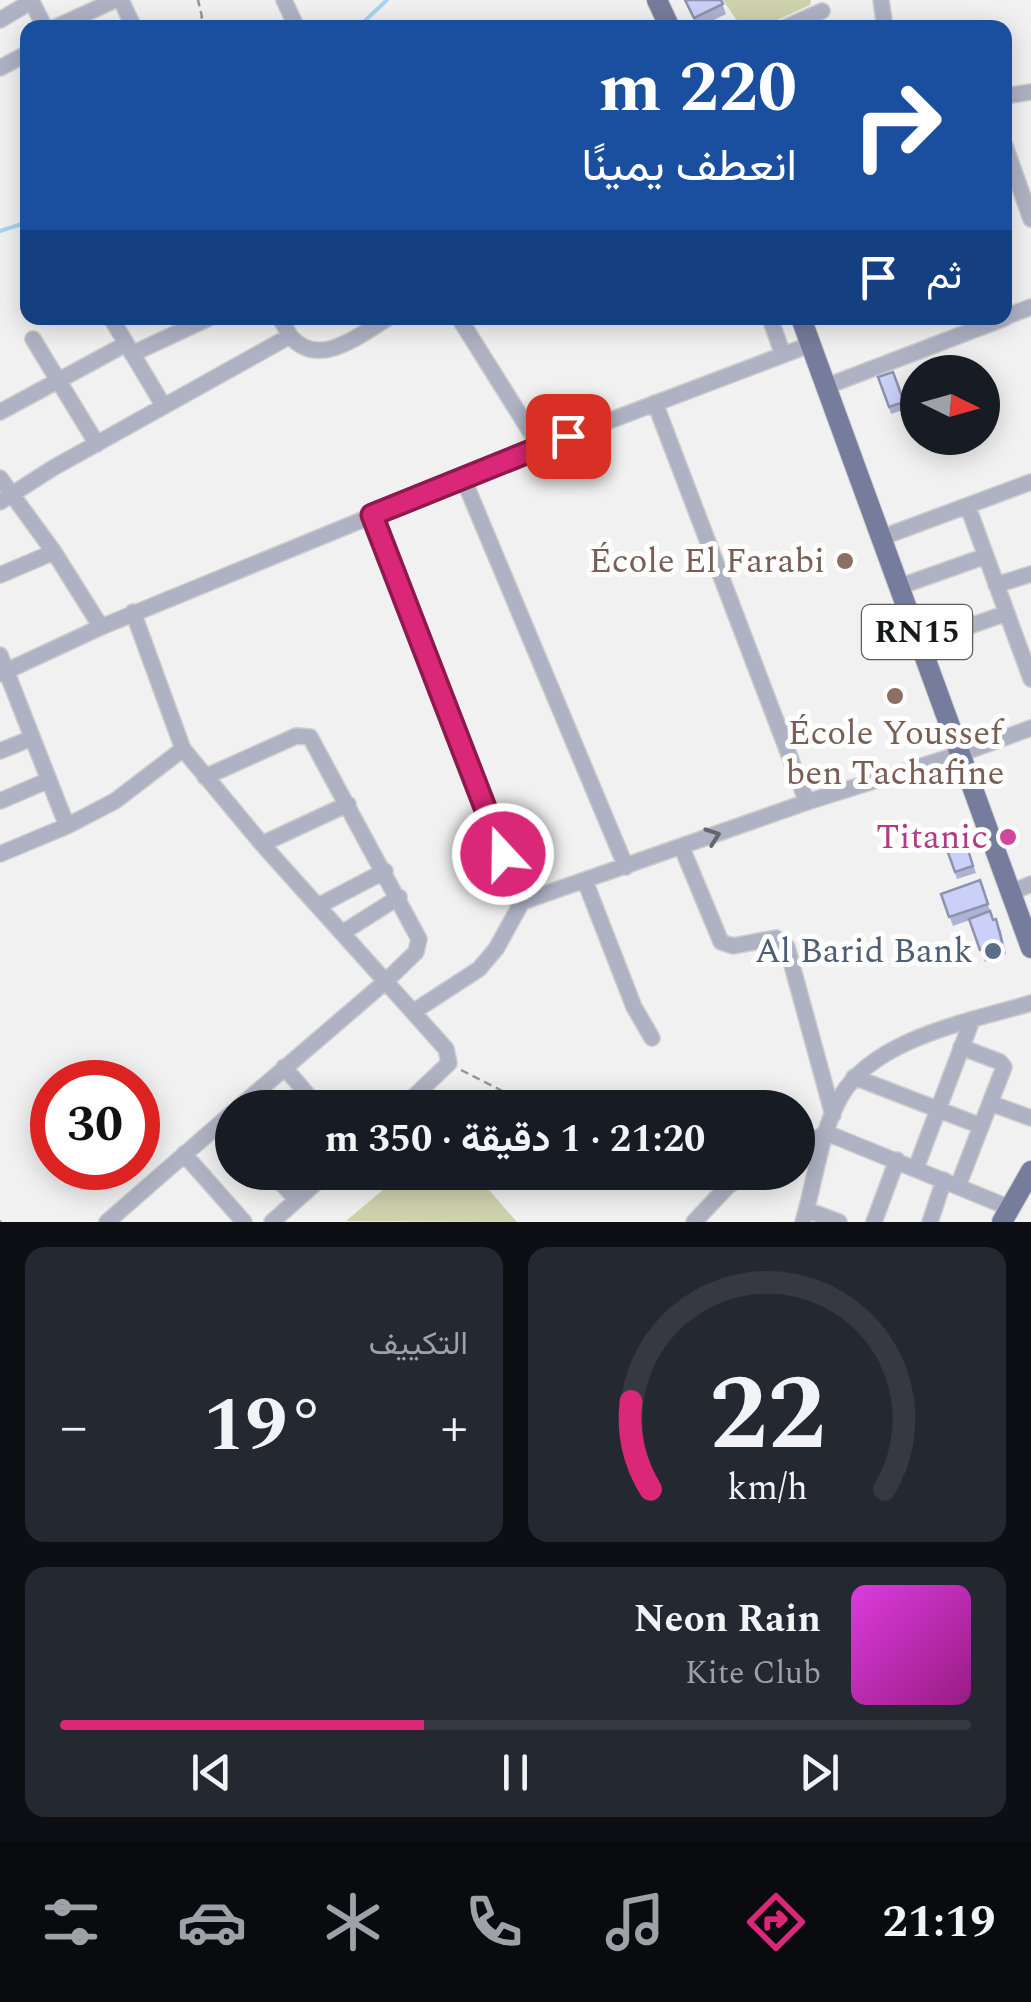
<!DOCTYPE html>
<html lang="ar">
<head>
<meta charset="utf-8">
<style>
	body { margin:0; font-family:Spectral,Vazirmatn,serif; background:#242831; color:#f1f3f6; direction:rtl; height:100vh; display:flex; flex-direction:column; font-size:38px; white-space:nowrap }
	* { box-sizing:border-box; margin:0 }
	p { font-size:32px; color:#9ea1a6 }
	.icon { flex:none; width:55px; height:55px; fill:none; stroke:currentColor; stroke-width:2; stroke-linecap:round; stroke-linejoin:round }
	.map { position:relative; height:1222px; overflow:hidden; direction:ltr }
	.side { display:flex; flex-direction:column; gap:25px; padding:25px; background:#0d0f14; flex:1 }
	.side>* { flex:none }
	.banner { position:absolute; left:20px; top:20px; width:992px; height:305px; border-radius:20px; box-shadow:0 5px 25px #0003; direction:rtl; background:#1a4fa0; color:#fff; overflow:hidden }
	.needle { width:65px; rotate:95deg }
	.fabs { position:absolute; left:900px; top:355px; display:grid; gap:20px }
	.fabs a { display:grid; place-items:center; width:100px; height:100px; border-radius:50%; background:#171b24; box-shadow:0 5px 25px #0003; font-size:50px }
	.speed { position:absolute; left:30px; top:1060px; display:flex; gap:20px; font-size:50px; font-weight:700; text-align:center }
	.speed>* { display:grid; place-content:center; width:130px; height:130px; border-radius:50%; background:#171b24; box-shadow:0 5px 25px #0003; line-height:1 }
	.speed .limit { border:15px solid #d22; background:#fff; color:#111 }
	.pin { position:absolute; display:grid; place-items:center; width:85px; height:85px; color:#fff; margin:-42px; border-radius:20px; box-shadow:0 5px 15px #0006 }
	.me { position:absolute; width:110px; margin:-55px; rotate:339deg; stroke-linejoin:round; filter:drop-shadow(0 0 8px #0008) }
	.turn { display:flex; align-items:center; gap:35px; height:210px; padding:0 50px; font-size:45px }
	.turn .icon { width:130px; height:130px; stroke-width:2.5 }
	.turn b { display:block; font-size:70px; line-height:85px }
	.then { display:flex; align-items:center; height:95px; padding:0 50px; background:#0003; gap:20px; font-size:38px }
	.big { font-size:75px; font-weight:700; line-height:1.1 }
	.side .tile { flex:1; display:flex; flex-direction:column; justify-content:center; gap:15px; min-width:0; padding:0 35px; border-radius:20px; background:#242831 }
	.side .dial { align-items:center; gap:0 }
	.dial svg { height:260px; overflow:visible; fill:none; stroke:#363941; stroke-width:7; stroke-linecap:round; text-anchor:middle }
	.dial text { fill:#f1f3f6; stroke:none }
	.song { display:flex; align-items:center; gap:30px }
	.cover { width:120px; height:120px; border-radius:15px; background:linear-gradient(135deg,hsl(300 70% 55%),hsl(310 70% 35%)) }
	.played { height:10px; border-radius:5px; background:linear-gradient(90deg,#db2777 40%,#363941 40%) }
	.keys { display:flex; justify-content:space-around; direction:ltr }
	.heat { display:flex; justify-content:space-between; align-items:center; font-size:55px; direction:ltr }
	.side .tiles { flex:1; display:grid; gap:25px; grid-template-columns:1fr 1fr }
	.tile:last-child { grid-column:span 2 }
	.trip { position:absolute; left:215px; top:1090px; width:600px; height:100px; border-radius:50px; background:#171b24; box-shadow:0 5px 25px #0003; font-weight:700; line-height:100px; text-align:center; direction:rtl }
	.menu { display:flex; height:160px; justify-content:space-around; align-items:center; background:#090b0e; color:#9ea1a6 }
	.menu .icon { width:70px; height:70px }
	.menu .current { color:#db2777 }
	.menu b { font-size:45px; color:#f1f3f6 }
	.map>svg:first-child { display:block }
	.green { fill:#ced2ad }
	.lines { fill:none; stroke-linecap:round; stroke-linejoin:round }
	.stream { stroke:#a8d6ea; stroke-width:4 }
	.minor-casing { stroke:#cececf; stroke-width:18 }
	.major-casing { stroke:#cececf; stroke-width:22 }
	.path { stroke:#969697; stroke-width:2.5; stroke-dasharray:8 5; stroke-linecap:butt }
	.minor { stroke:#aeb2c3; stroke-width:15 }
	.major { stroke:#767c9b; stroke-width:20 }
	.wall { fill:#aeb3d5 }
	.building { fill:#cad0f8; stroke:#8d92ae; stroke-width:2.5 }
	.oneway { stroke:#63666e }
	.route-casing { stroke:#8e194d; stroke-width:25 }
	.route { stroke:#db2777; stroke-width:18 }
	.education-dot { fill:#8d6e63; stroke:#fefeff; stroke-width:4 }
	.hotel-dot { fill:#d1479c; stroke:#fefeff; stroke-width:4 }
	.service-dot { fill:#5c6f8a; stroke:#fefeff; stroke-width:4 }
	.labels { text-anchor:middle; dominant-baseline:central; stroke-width:10; stroke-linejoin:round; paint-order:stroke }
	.shield { fill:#fefeff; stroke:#5d5e5e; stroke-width:2.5 }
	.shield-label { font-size:32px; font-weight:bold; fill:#181919 }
	.education-label { font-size:35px; fill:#785e54; stroke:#fefeff; text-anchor:end }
	.hotel-label { font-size:35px; fill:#b23c85; stroke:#fefeff; text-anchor:end }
	.service-label { font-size:35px; fill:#4e5e75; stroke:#fefeff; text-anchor:end }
</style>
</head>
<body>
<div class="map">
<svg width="1031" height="1222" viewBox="0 0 1031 1222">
	<rect width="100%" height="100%" fill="#f1f1f2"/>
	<path class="green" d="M723 0H811L810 5 762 27 742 28Z
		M474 1173 517 1222 346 1221 403 1173Z"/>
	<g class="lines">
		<path class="stream" d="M357 28 387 0
			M0 231 28 222"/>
		<defs>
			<path id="minor" d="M31 0 45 28
				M121 0 134 28
				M284 0 297 28
				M881 0 885 28
				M0 20 32 1
				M54 28 115 0
				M784 28 822 11
				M0 68 28 53
				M1005 96 1031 92
				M1005 146 1031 219
				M1005 317 1031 307
				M111 318 163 405
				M280 318 290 336
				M459 318 540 447
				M770 318 783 355
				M33 339 97 444
				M132 354 209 318
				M827 386 1005 318
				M655 403 807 802
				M0 412 126 344
				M0 478 54 552 101 627 540 447 812 344
				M463 478 626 867
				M0 502 53 468 290 336C319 370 359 335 388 318
				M968 507 1031 679
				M883 537 1031 482
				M0 575 54 552
				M996 585 1031 574
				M901 586 986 556
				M133 612 183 749 262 844 413 1012 479 969 496 949 522 902 372 515
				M921 643 1007 613
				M0 655 67 826
				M0 674 101 627
				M0 751 32 738
				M205 777 296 736 310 737 419 939 416 952 385 982 238 1108
				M0 801 49 780
				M262 844 348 804
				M682 848 721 942 733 946 776 938 787 947 833 1115
				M0 854 67 826 115 801 183 749
				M585 881 634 1007 652 1038
				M1010 893 1031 884
				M522 902 807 802 960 754 1031 728
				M318 906 385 871
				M342 933 399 897
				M284 1067 319 1108
				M854 1077 981 1126
				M990 1103 1031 1118
				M402 1108 449 1063 446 1049 413 1012
				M798 1147 827 1133 1010 1208
				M184 1154 244 1222
				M916 1168 972 1020
				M271 1172 297 1200
				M958 1186 1004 1067 1000 1062 961 1047
				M807 1210 839 1222
				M107 1222 232 1113
				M272 1222 328 1172
				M694 1222 727 1187 748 1172
				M803 1222C815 1182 820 1133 841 1096 875 1038 971 1021 1031 1003
				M874 1222 897 1160
				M930 1222 944 1180"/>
			<path id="major" d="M657 0 670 28
				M801 318 1031 948
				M1002 1222 1031 1171"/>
		</defs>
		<use href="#minor" class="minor-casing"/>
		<use href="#major" class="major-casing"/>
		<path class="path" d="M192 28 202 17 198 0
			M461 1070 536 1108
			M0 1221 1 1222"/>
		<use href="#minor" class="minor"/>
		<use href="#major" class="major"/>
	</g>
	<path class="wall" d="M684 0H721L726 14 698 28Z
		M893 372 906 409 891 414 878 377Z
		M966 843 976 873 957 879 946 847 956 846Z
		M980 880 993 920 996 919 1001 931 1006 954 985 962 970 920 953 926 941 894Z"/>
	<path class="building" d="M685 0H721L723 4 694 18Z
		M893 372 904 402 889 407 878 377Z
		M966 843 973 866 955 872 946 847 956 844V846Z
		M980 880 988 904 949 917 941 894Z
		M990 911 993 920 996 919 1002 942 980 950 969 919Z"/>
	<defs><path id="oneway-chevron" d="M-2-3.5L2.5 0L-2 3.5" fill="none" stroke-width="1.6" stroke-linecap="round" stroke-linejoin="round" transform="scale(2.5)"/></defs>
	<use class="oneway" href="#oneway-chevron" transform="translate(713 836) rotate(-20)"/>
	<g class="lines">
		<defs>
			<path id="route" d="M503 854 372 515 568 436"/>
		</defs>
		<use href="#route" class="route-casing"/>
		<use href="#route" class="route"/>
	</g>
	<g class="education-dot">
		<circle cx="845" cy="561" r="10"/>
		<circle cx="895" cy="696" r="10"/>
	</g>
	<circle class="hotel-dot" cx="1008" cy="837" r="10"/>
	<circle class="service-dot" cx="993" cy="951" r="10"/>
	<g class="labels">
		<rect class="shield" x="862" y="605" width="110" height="54" rx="8"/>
		<g class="shield-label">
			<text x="917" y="632">RN15</text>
		</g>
		<g class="education-label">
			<text x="825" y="561">École El Farabi</text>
			<text x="895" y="733" text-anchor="middle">École Youssef<tspan x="895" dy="40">ben Tachafine</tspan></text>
		</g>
		<g class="hotel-label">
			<text x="988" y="837">Titanic</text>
		</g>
		<g class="service-label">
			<text x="973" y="951">Al Barid Bank</text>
		</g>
	</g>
</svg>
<div class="fabs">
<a><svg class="needle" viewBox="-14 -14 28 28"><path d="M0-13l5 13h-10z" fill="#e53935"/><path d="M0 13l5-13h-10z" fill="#9ea1a6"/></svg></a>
</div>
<div class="speed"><div class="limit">30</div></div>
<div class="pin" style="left:568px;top:436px;background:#d93025"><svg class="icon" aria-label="arrive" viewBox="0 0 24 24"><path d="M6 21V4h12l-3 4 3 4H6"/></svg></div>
<svg class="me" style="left:503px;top:854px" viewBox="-20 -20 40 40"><circle r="17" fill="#db2777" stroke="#fff" stroke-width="3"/><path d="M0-11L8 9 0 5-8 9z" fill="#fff"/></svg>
<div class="trip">21:20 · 1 دقيقة · 350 m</div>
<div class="banner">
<div class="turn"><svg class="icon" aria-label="right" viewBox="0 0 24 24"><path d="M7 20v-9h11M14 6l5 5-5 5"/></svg><div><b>220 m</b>انعطف يمينًا</div></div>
<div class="then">ثم<svg class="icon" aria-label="arrive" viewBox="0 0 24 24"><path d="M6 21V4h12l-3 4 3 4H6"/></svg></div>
</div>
</div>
<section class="side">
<div class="tiles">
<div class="tile dial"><svg viewBox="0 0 100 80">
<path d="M14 69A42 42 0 1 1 86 69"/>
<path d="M14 69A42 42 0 0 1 8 42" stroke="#db2777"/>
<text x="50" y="56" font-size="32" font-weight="700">22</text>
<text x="50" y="72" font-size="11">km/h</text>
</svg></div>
<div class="tile"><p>التكييف</p>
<div class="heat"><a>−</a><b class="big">19°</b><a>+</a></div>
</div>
<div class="tile">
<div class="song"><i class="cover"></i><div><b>Neon Rain</b><p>Kite Club</p></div></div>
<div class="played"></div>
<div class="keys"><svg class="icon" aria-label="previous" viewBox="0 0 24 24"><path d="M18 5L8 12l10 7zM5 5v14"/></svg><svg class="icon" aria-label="pause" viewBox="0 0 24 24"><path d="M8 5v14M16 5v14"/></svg><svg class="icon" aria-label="next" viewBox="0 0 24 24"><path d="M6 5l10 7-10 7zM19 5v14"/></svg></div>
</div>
</div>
</section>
<nav class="menu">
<b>21:19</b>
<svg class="icon current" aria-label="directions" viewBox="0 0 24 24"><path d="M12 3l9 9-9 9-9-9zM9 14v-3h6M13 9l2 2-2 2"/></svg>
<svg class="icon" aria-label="music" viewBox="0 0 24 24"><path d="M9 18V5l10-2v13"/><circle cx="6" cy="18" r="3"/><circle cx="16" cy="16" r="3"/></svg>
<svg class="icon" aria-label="phone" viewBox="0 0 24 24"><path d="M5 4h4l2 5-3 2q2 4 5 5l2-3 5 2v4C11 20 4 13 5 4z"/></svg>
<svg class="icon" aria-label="climate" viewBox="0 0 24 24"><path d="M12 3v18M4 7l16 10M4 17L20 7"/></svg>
<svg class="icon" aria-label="car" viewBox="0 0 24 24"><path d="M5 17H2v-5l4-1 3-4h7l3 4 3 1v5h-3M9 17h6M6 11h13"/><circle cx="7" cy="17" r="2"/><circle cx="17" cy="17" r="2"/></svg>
<svg class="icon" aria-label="filters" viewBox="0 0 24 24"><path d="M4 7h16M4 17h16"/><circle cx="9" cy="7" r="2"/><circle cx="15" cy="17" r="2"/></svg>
</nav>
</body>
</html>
